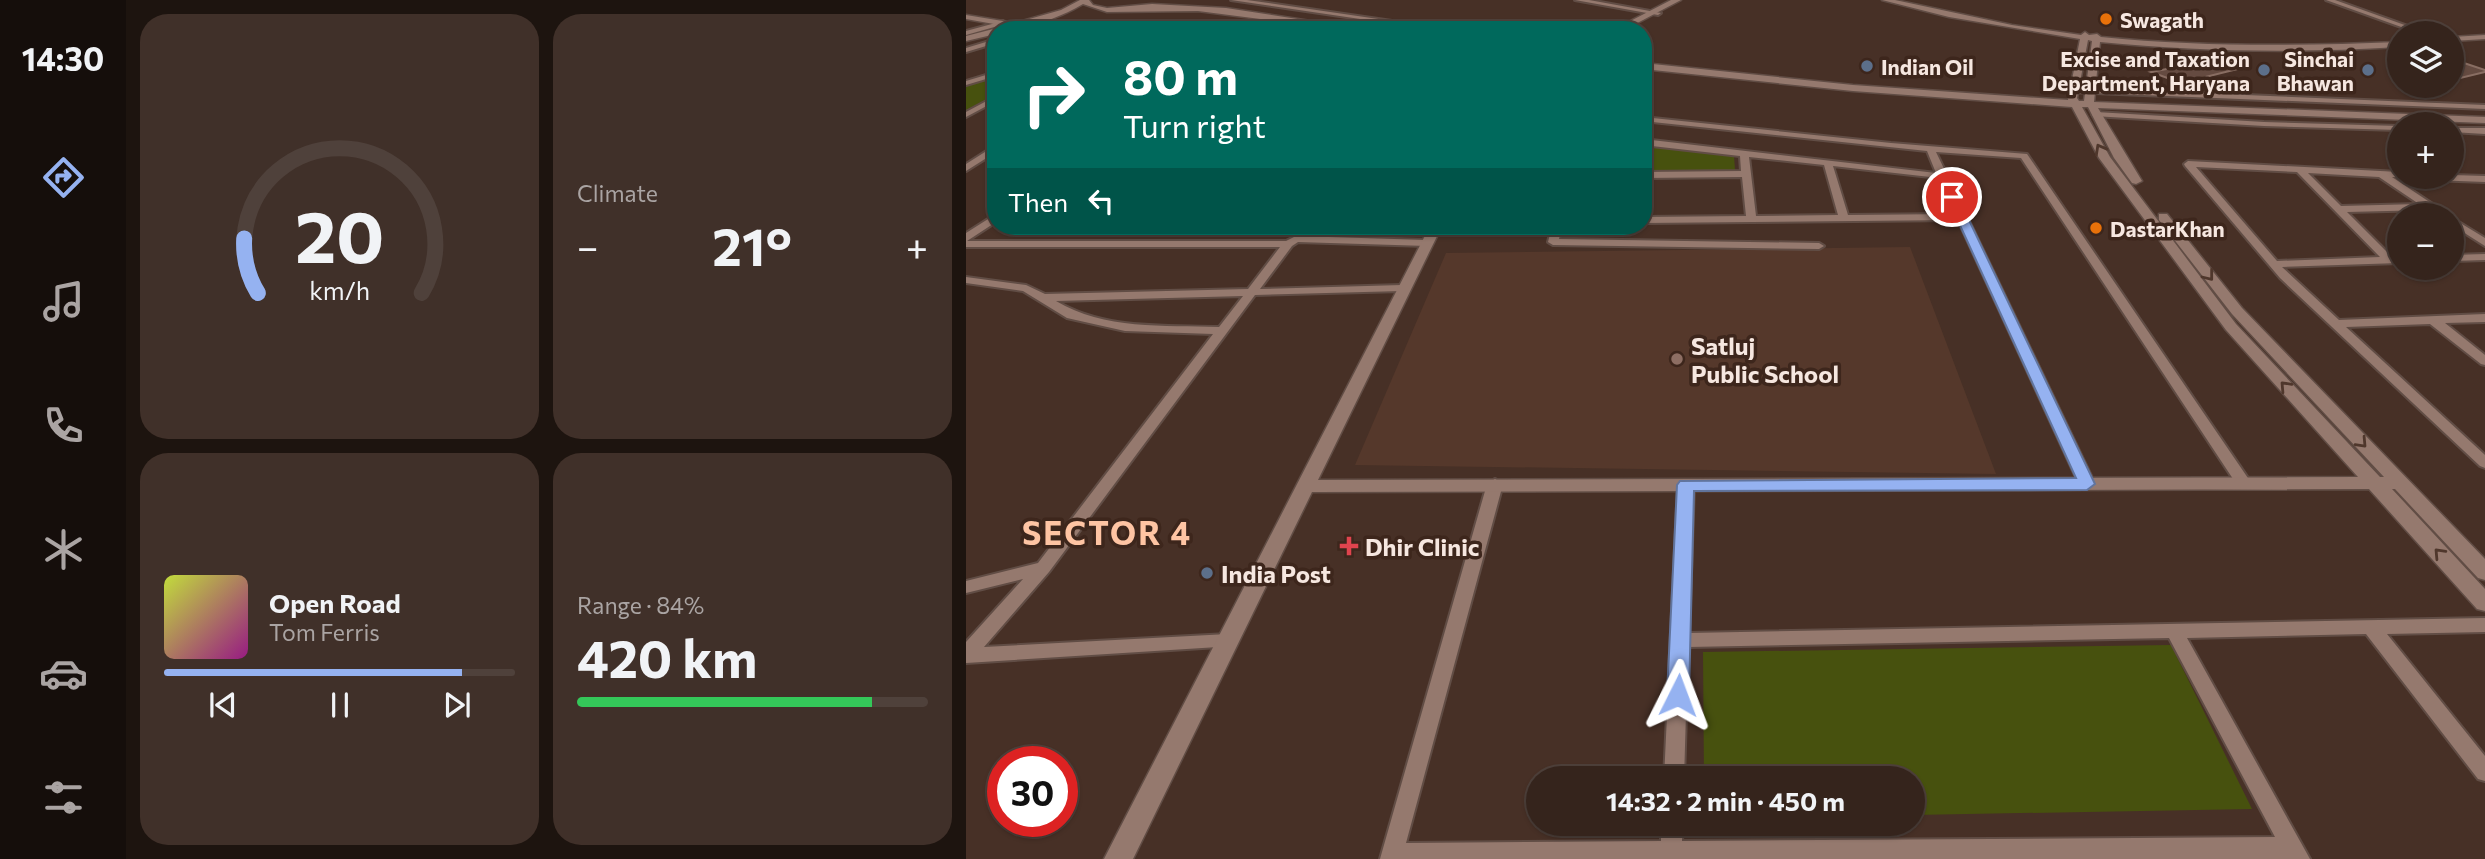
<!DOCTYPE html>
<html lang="en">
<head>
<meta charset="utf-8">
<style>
	body { margin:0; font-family:Commissioner,sans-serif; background:#403029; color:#f1f3f6; height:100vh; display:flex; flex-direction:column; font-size:26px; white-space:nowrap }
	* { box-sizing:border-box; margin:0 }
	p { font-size:23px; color:#aaa4a3 }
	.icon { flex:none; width:38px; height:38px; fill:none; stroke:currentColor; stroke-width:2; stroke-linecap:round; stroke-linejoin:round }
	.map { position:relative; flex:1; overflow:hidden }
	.panel { display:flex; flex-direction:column; gap:14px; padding:14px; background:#1d140f; width:840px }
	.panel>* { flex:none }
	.guide { position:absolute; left:21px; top:21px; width:665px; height:214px; border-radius:28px; box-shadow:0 2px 5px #0004,0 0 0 2px #4f413b; background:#00695c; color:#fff; overflow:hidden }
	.fabs { position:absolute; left:1421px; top:21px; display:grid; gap:14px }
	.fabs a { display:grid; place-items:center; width:77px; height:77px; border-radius:50%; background:#35241c; box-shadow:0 2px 5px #0004,0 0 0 2px #4f413b; font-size:35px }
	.speed { position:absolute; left:21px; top:746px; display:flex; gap:14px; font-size:35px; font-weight:700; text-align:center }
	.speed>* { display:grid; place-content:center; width:91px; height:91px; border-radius:50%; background:#35241c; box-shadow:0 2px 5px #0004,0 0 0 2px #4f413b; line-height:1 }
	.speed .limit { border:10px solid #d22; background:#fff; color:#111 }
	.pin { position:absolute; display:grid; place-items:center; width:60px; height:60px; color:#fff; margin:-30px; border:4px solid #fff; border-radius:50%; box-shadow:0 2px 7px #0007 }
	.me { position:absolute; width:77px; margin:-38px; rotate:3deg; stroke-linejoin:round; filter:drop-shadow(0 0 5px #0008) }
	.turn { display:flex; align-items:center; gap:24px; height:147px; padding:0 21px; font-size:32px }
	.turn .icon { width:91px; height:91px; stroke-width:2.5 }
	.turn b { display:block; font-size:49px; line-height:60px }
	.then { display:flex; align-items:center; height:66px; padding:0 21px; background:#0003; gap:14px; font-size:26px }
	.big { font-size:52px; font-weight:700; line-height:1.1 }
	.panel .card { flex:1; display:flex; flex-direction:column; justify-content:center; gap:10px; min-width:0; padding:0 24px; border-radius:28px; background:#403029 }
	.panel .dial { align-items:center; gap:0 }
	.dial svg { height:182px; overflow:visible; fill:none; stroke:#4f413b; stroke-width:7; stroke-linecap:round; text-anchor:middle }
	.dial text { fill:#f1f3f6; stroke:none }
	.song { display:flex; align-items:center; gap:21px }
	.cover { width:84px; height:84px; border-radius:10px; background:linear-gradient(135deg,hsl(70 70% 55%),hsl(310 70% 35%)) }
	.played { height:7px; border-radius:4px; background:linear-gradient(90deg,#95b2f1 85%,#4f413b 85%) }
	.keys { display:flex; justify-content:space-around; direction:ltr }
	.heat { display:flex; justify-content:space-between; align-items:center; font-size:38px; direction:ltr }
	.charge { height:10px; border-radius:5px; background:linear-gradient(90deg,#34c759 84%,#4f413b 0) }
	.panel .tiles { flex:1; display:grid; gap:14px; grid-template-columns:repeat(2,1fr) }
	.trip { position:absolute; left:560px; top:766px; width:399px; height:70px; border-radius:35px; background:#35241c; box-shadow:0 2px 5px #0004,0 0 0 2px #4f413b; font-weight:700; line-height:70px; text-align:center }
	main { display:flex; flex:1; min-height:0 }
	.tab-bar { display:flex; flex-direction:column; width:126px; justify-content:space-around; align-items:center; background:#150e0b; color:#aaa4a3 }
	.tab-bar .icon { width:49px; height:49px }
	.tab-bar .selected { color:#95b2f1 }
	.tab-bar b { font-size:32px; color:#f1f3f6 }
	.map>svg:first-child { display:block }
	.built { fill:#55382b }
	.green { fill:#47510e }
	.building { fill:#654b41; stroke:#896e63; stroke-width:2 }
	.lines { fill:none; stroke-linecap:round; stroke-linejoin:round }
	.street-casing { stroke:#614d45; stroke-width:4 }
	.secondary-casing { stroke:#614d45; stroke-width:3 }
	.street { fill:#95796e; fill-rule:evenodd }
	.secondary { fill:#95796e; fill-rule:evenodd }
	.oneway { stroke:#4f372c }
	.route { fill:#95b2f1; stroke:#61749d; stroke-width:2 }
	.food-dot { fill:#e8710a; stroke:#3d261c; stroke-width:2.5 }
	.service-dot { fill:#5c6f8a; stroke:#3d261c; stroke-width:2.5 }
	.education-dot { fill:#8d6e63; stroke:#3d261c; stroke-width:2.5 }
	.health-dot { fill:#e0444e; stroke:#3d261c; stroke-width:2.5 }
	.labels { text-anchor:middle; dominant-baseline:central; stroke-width:7; stroke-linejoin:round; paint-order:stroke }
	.far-poi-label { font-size:21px; font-weight:bold; fill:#f6e7e0; stroke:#3d261c; text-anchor:start }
	.poi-label { font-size:24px; font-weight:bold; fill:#f6e7e0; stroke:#3d261c; text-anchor:start }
	.district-label { font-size:32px; font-weight:bold; letter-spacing:2px; fill:#fec4a3; stroke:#3d261c }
</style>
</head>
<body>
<main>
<nav class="tab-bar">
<b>14:30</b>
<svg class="icon selected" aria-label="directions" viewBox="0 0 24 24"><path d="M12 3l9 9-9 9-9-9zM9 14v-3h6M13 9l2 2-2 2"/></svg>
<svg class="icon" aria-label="music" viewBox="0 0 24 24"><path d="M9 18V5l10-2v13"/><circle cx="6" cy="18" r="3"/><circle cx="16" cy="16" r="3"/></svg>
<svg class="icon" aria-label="phone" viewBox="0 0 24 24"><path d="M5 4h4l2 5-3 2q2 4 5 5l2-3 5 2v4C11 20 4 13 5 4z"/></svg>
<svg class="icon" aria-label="climate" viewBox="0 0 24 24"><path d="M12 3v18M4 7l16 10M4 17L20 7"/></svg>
<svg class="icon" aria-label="car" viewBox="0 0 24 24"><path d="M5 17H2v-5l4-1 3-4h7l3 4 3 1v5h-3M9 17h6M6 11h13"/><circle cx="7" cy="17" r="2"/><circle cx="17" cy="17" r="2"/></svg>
<svg class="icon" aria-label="filters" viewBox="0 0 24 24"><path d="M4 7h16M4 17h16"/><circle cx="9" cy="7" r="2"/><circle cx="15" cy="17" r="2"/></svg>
</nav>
<section class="panel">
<div class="tiles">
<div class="card dial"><svg viewBox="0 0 100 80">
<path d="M14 69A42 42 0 1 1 86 69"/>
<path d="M14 69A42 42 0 0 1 8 45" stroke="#95b2f1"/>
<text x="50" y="56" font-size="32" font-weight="700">20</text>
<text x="50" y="72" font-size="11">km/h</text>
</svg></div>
<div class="card"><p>Climate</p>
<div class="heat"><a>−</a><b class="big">21°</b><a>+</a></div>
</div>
<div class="card">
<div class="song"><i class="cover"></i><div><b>Open Road</b><p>Tom Ferris</p></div></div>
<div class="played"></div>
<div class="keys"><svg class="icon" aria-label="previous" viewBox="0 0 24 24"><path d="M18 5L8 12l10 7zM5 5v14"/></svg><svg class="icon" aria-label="pause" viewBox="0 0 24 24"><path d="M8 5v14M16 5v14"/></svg><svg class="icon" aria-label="next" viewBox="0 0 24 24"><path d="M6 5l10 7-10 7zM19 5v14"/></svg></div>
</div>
<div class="card"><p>Range · 84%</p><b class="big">420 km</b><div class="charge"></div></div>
</div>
</section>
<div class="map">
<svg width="1519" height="859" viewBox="0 0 1519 859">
	<rect width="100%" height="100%" fill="#473026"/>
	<path class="built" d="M944 247 1030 474 389 465 480 253Z"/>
	<path class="green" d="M30 77V94L0 110V86Z
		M677 145 768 156 769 170H677Z
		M1205 645 1286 809 947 815V779H738L737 652Z"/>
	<path class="building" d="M1284 60V66L1215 83 1185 72 1242 61Z
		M1495 62 1519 70V72L1486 80V64Z"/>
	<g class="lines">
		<defs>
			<path id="street" d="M265 0H281L488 30H469Z
				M609 0H623L695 13 692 15Z
				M1360 0H1369L1461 33H1452Z
				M37 21 39 24 0 35V31Z
				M62 25 81 30 60 28Z
				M30 39V43L0 52V48Z
				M30 72V76L0 85V81Z
				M1108 88 1519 105V109L1105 92 1104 90Z
				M30 96V101L0 117V112Z
				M1130 112 1298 122 1433 126V130L1298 126 1127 116 1126 114Z
				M677 117 925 143 1061 154 1286 484 1283 488H1273L1055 158 970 152 1129 484 1121 489 1113 484 992 220 677 223V217L780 216 776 177 677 178V172L775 171 774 156 677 145V139L970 173 961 151 677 121ZM783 157 858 165 872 215 790 216ZM867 166 973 178 990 214 882 215Z
				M1486 128H1519V134L1486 132Z
				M30 145V152L0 171V164Z
				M1222 161 1433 172V177H1436H1426L1480 213 1481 215H1470L1462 210 1381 212 1426 257H1433V263L1316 267 1373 320 1519 314V322L1479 323 1519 355V365L1515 364 1464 324 1380 327 1519 455V468L1514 466 1314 278 1219 166 1218 164ZM1230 167 1331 172 1414 257 1311 261ZM1342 173 1413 177 1453 204 1375 206Z
				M1486 175 1519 176V182L1466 180 1461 177H1486Z
				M30 214V222L1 241H320L330 236 461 240 466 243 461 246 332 242 326 246 294 289 436 285 442 288 436 291 289 295 83 572 18 647 262 634 268 636 271 641 268 646 0 663V642L57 579 0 593V581L72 563 247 334 159 331 101 318 57 291 0 283V277L60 285 79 294 282 289 314 247H0V233ZM277 296 253 327C198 325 138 330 90 301Z
				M1486 218 1519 238V246L1486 225Z
				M586 226H596L593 239 853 243 858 246 853 249 587 245 582 242Z
				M1519 254V260L1486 261V255Z
				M529 479 537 484 440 843 695 841V824H717L716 841 1309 837 1203 638 722 647 718 779H698L712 485 720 480 728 485 723 633 1519 618V632L1421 634 1519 756V781L1512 779 1400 634 1221 638 1344 859H414L521 484Z"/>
			<path id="secondary" d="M114 0H123L127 5 141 8 186 4 260 8 403 30H381L232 11 141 12 117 4C92 19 58 30 30 30V34L0 41V36L39 26 0 19V15L49 23 95 10Z
				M705 0H715L658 30H647Z
				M916 0H929L1046 25 1115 35 1119 32 1123 35 1131 34 1135 37C1235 47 1333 46 1433 42V47C1333 53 1234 52 1134 42L1128 102 1519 117V123L1132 108 1176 181 1170 184 1166 183 1148 158 1122 107H1116L1144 157 1270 324 1414 477H1418L1266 314 1193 220V214H1201L1276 308 1519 559V580L1512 578 1429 489H1426L1519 589V611L1511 609 1403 489 346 492 167 859H138L464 226H476L352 480 1392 477 1260 330 1133 158 1106 107 887 91 677 69V63L887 85 1102 100 1114 39 983 17ZM1122 40 1126 41 1118 101H1113L1111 98Z
				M388 20 441 28 445 30H423L385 24Z
				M1519 35V39L1486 41V37Z"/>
		</defs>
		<use href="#street" class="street-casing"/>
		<use href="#secondary" class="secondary-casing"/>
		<use href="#street" class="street"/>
		<use href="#secondary" class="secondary"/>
	</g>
	<defs><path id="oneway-chevron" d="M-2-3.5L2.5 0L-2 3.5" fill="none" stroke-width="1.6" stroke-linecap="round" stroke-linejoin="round" transform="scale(1.75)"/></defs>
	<g class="oneway">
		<use href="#oneway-chevron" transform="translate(1134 149) rotate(-119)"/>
		<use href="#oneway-chevron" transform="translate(1243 276) rotate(52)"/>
		<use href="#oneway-chevron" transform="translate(1319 386) rotate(-133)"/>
		<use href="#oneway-chevron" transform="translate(1396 443) rotate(47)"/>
		<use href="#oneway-chevron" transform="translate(1473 553) rotate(-133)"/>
	</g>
	<path class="route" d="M986 194 992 197 1129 484 1121 490 728 491 723 695 720 702 712 705 705 702 701 695 711 485 714 481 1110 478 981 197Z"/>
	<g class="food-dot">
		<circle cx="1140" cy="19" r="7"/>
		<circle cx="1130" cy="228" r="7"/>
	</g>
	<g class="service-dot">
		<circle cx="901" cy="66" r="7"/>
		<circle cx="1298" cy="70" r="7"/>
		<circle cx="1402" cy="70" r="7"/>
		<circle cx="241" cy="573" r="7"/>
	</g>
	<circle class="education-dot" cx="711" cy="359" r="7"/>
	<path class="health-dot" d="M379.5 535.5h7v7h7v7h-7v7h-7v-7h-7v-7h7z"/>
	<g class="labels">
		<g class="far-poi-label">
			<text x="1154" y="19">Swagath</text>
			<text x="1284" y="58" text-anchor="end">Excise and Taxation<tspan x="1284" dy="24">Department, Haryana</tspan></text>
			<text x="1388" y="58" text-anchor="end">Sinchai<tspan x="1388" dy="24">Bhawan</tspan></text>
			<text x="915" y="66">Indian Oil</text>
			<text x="1144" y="228">DastarKhan</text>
		</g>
		<g class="poi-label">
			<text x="725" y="345">Satluj<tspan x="725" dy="28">Public School</tspan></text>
			<text x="399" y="546">Dhir Clinic</text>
			<text x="255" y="573">India Post</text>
		</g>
		<g class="district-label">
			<text x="141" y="532">SECTOR 4</text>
		</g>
	</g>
</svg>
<div class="fabs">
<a><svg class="icon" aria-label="layers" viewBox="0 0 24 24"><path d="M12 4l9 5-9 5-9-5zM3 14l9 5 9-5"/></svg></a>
<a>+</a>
<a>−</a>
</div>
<div class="speed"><div class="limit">30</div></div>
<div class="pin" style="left:986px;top:197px;background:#d93025"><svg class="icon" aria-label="arrive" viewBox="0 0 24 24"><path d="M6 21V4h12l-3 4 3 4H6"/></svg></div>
<svg class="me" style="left:712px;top:695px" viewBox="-20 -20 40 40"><path d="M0-17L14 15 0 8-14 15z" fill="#95b2f1" stroke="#fff" stroke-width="4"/></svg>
<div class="trip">14:32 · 2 min · 450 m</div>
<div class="guide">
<div class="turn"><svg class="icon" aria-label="right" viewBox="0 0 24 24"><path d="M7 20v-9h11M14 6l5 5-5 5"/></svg><div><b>80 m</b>Turn right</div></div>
<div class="then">Then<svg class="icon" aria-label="left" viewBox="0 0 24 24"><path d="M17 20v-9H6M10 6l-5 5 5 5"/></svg></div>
</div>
</div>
</main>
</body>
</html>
